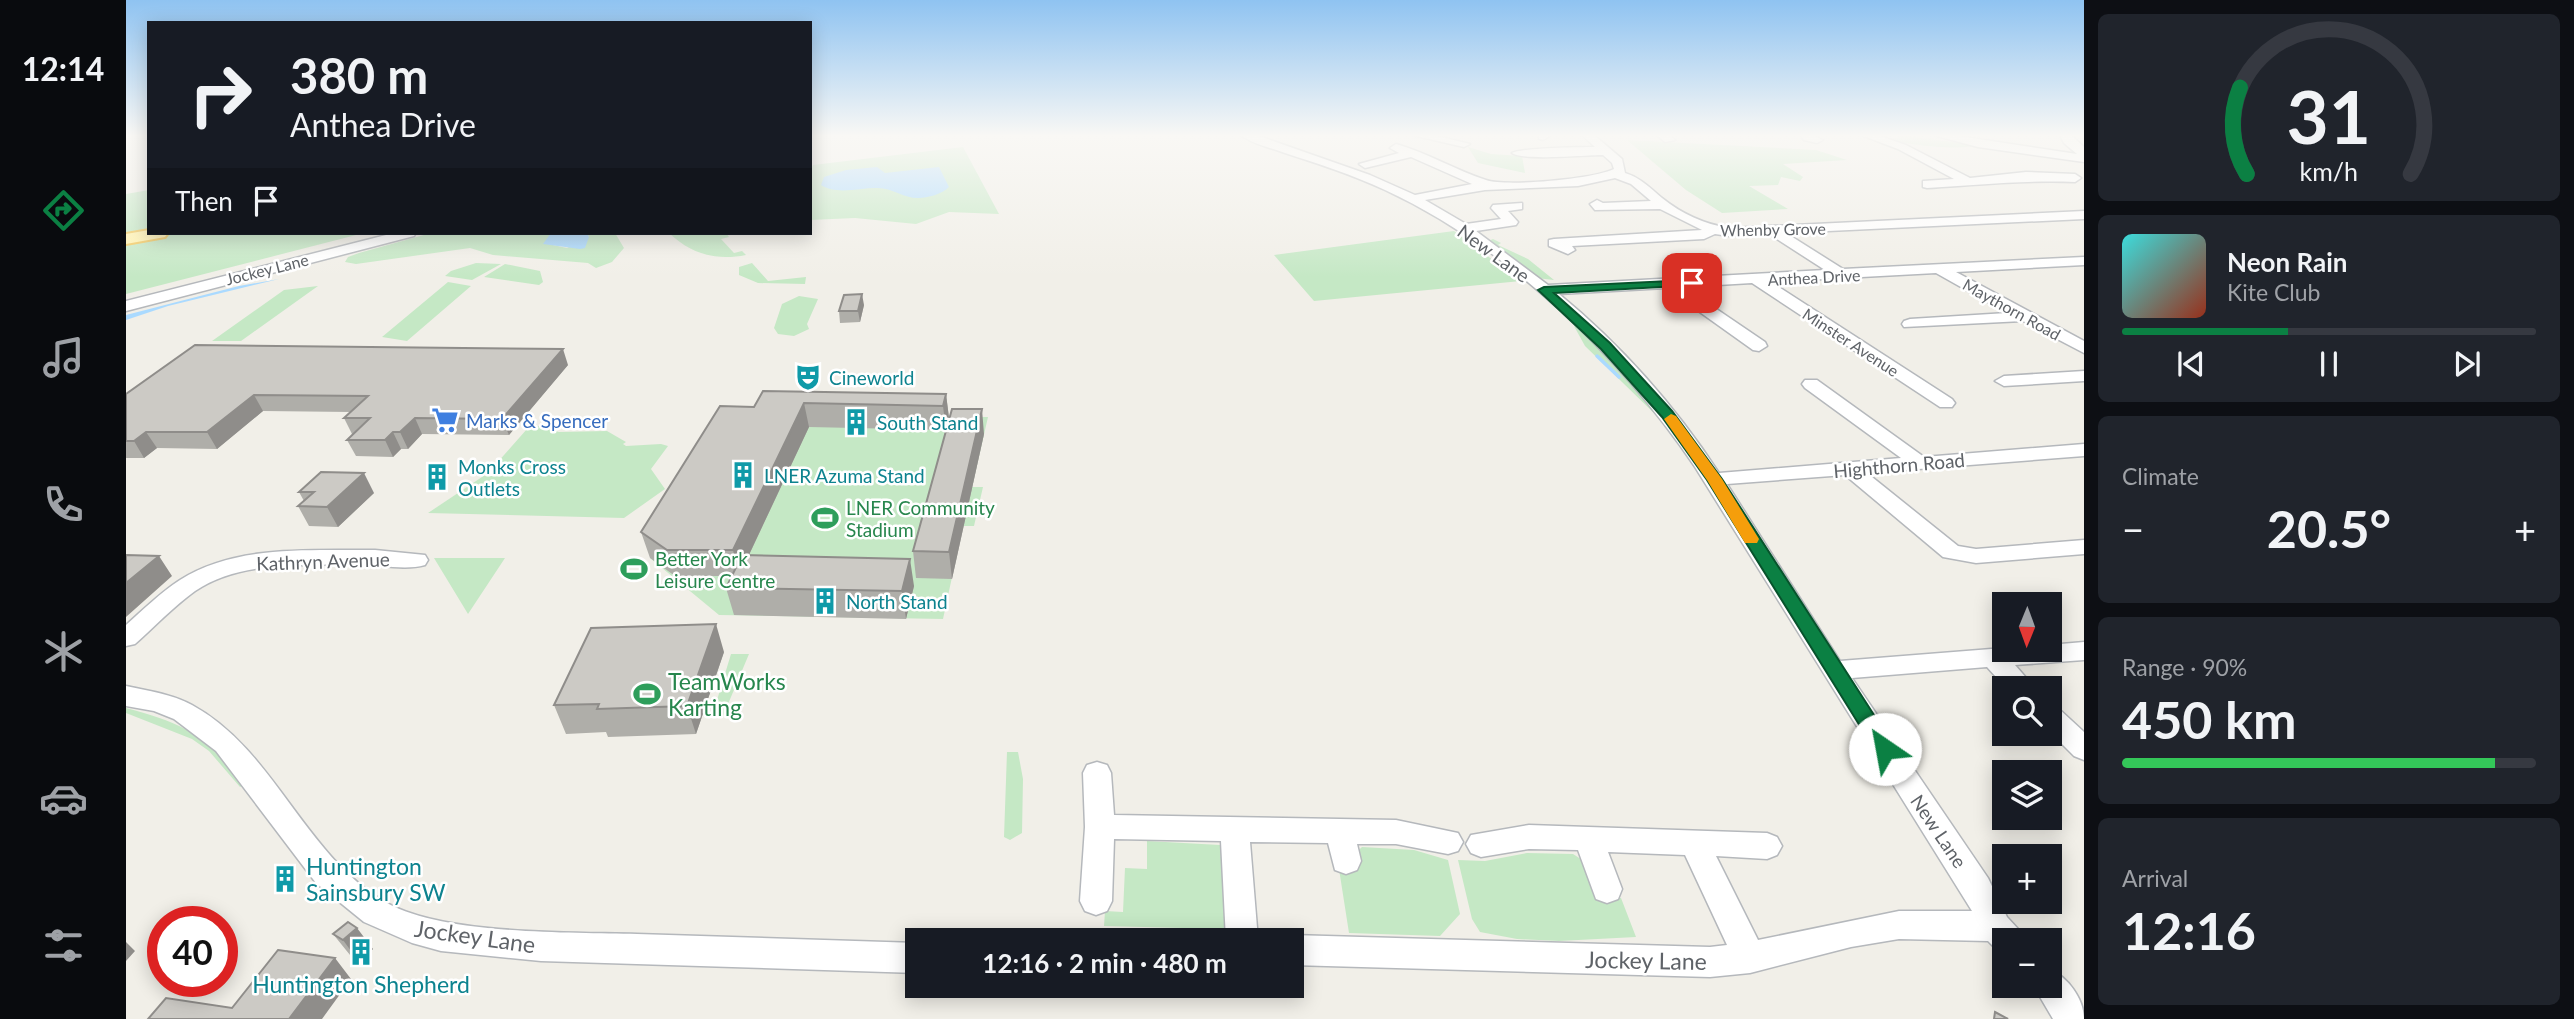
<!DOCTYPE html>
<html lang="en">
<head>
<meta charset="utf-8">
<style>
	body { margin:0; font-family:Lato,sans-serif; background:#20242c; color:#f1f3f6; height:100vh; display:flex; flex-direction:column; font-size:26px; white-space:nowrap }
	* { box-sizing:border-box; margin:0 }
	p { font-size:23px; color:#9ea1a6 }
	.icon { flex:none; width:38px; height:38px; fill:none; stroke:currentColor; stroke-width:2; stroke-linecap:round; stroke-linejoin:round }
	.map { position:relative; flex:1; overflow:hidden }
	.panel { display:flex; flex-direction:column; gap:14px; padding:14px; background:#0d0f14; width:490px }
	.panel>* { flex:none }
	.top-card { position:absolute; left:21px; top:21px; width:665px; height:214px; border-radius:0px; box-shadow:0 4px 18px #0003; background:#171b24; color:#f1f3f6; overflow:hidden }
	.needle { width:46px; rotate:181deg }
	.buttons { position:absolute; left:1866px; top:592px; display:grid; gap:14px }
	.buttons a { display:grid; place-items:center; width:70px; height:70px; border-radius:0px; background:#171b24; box-shadow:0 4px 18px #0003; font-size:35px }
	.speed { position:absolute; left:21px; top:906px; display:flex; gap:14px; font-size:35px; font-weight:700; text-align:center }
	.speed>* { display:grid; place-content:center; width:91px; height:91px; border-radius:50%; background:#171b24; box-shadow:0 4px 18px #0003; line-height:1 }
	.speed .limit { border:10px solid #d22; background:#fff; color:#111 }
	.pin { position:absolute; display:grid; place-items:center; width:60px; height:60px; color:#fff; margin:-30px; border-radius:14px; box-shadow:0 4px 10px #0006 }
	.me { position:absolute; width:77px; margin:-38px; rotate:327deg; stroke-linejoin:round; filter:drop-shadow(0 0 5px #0008) }
	.turn { display:flex; align-items:center; gap:24px; height:147px; padding:0 28px; font-size:32px }
	.turn .icon { width:91px; height:91px; stroke-width:2.5 }
	.turn b { display:block; font-size:49px; line-height:60px }
	.then { display:flex; align-items:center; height:66px; padding:0 28px; background:#0003; gap:14px; font-size:26px }
	.big { font-size:52px; font-weight:700; line-height:1.1 }
	.panel .widget { flex:1; display:flex; flex-direction:column; justify-content:center; gap:10px; min-width:0; padding:0 24px; border-radius:10px; background:#20242c }
	.panel .dial { align-items:center; gap:0 }
	.dial svg { height:182px; overflow:visible; fill:none; stroke:#363941; stroke-width:7; stroke-linecap:round; text-anchor:middle }
	.dial text { fill:#f1f3f6; stroke:none }
	.song { display:flex; align-items:center; gap:21px }
	.cover { width:84px; height:84px; border-radius:10px; background:linear-gradient(135deg,hsl(180 70% 55%),hsl(10 70% 35%)) }
	.played { height:7px; border-radius:4px; background:linear-gradient(90deg,#0b8043 40%,#363941 40%) }
	.keys { display:flex; justify-content:space-around; direction:ltr }
	.heat { display:flex; justify-content:space-between; align-items:center; font-size:38px; direction:ltr }
	.charge { height:10px; border-radius:5px; background:linear-gradient(90deg,#34c759 90%,#363941 0) }
	.trip { position:absolute; left:779px; top:928px; width:399px; height:70px; border-radius:0px; background:#171b24; box-shadow:0 4px 18px #0003; font-weight:700; line-height:70px; text-align:center }
	main { display:flex; flex:1; min-height:0 }
	.tabs { display:flex; flex-direction:column; width:126px; justify-content:space-around; align-items:center; background:#090b0e; color:#9ea1a6 }
	.tabs .icon { width:49px; height:49px }
	.tabs .current { color:#0b8043 }
	.tabs b { font-size:32px; color:#f1f3f6 }
	.map>svg:first-child { display:block }
	.green { fill:#c5e8c5 }
	.water { fill:#aadaff }
	.lines { fill:none; stroke-linecap:round; stroke-linejoin:round }
	.stream { stroke:#aadaff; stroke-width:3.5 }
	.minor-casing { stroke:#b5b8bc; stroke-width:3 }
	.major-casing { stroke:#f2c960; stroke-width:4 }
	.minor { fill:#fff; fill-rule:evenodd }
	.major { fill:#fff2af; fill-rule:evenodd }
	.wall { fill:#afaea9 }
	.shaded-wall { fill:#8f8d8a }
	.building { fill:#cccac5; stroke:#8f8d8a; stroke-width:2 }
	.route { fill:#0b8043; stroke:#07532c; stroke-width:2 }
	.slow { fill:#f59e0b }
	.labels { text-anchor:middle; dominant-baseline:central; stroke-width:5; stroke-linejoin:round; paint-order:stroke }
	.far-street-label { font-size:16px; fill:#5f6368; stroke:#fff }
	.street-label { font-size:19px; fill:#5f6368; stroke:#fff }
	.culture-label { font-size:19px; fill:#0d838f; stroke:#fff; text-anchor:start }
	.shop-label { font-size:19px; fill:#366cbe; stroke:#fff; text-anchor:start }
	.leisure-label { font-size:19px; fill:#27864d; stroke:#fff; text-anchor:start }
	.near-leisure-label { font-size:23px; fill:#27864d; stroke:#fff; text-anchor:start }
	.near-culture-label { font-size:23px; fill:#0d838f; stroke:#fff; text-anchor:start }
	.near-street-label { font-size:23px; fill:#5f6368; stroke:#fff }
</style>
</head>
<body>
<main>
<nav class="tabs">
<b>12:14</b>
<svg class="icon current" aria-label="directions" viewBox="0 0 24 24"><path d="M12 3l9 9-9 9-9-9zM9 14v-3h6M13 9l2 2-2 2"/></svg>
<svg class="icon" aria-label="music" viewBox="0 0 24 24"><path d="M9 18V5l10-2v13"/><circle cx="6" cy="18" r="3"/><circle cx="16" cy="16" r="3"/></svg>
<svg class="icon" aria-label="phone" viewBox="0 0 24 24"><path d="M5 4h4l2 5-3 2q2 4 5 5l2-3 5 2v4C11 20 4 13 5 4z"/></svg>
<svg class="icon" aria-label="climate" viewBox="0 0 24 24"><path d="M12 3v18M4 7l16 10M4 17L20 7"/></svg>
<svg class="icon" aria-label="car" viewBox="0 0 24 24"><path d="M5 17H2v-5l4-1 3-4h7l3 4 3 1v5h-3M9 17h6M6 11h13"/><circle cx="7" cy="17" r="2"/><circle cx="17" cy="17" r="2"/></svg>
<svg class="icon" aria-label="filters" viewBox="0 0 24 24"><path d="M4 7h16M4 17h16"/><circle cx="9" cy="7" r="2"/><circle cx="15" cy="17" r="2"/></svg>
</nav>
<div class="map">
<svg width="1958" height="1019" viewBox="0 0 1958 1019">
	<rect width="100%" height="100%" fill="#f1efe8"/>
	<path class="green" d="M1774 135 1848 145C1836 151 1779 145 1763 139L1774 137Z
		M1501 140 1690 150 1721 160 1657 164 1677 177 1674 181 1655 177 1652 185 1623 186 1662 209 1596 213 1560 190Z
		M837 147 873 214 823 212 790 224 729 218 684 220V171L687 165Z
		M1342 147 1365 154 1396 156 1399 173 1352 163Z
		M23 190V233H238L0 294V194Z
		M1328 231 1395 281 1188 301 1148 255Z
		M305 233H425L422 244 441 248 463 237 461 233H489L498 248 486 262 470 268 462 263 367 255 344 248 230 264 219 262 222 257 233 253Z
		M543 233H600L603 237 595 239 608 253 616 251 620 255C590 261 565 254 543 233Z
		M1367 239 1375 243 1372 245 1402 259 1428 280 1410 278 1360 242Z
		M350 263 375 264 346 280 319 276 325 271Z
		M626 263 642 281 680 277 679 284 632 283 613 275V267Z
		M379 264 414 271 417 282 413 285 358 277Z
		M322 282 345 286 281 341 256 337Z
		M192 286 115 341H86L158 290Z
		M673 296 692 299 681 324 683 329 668 336 652 334 648 328 656 304Z
		M1448 326 1458 331 1536 415 1533 418 1459 346Z
		M687 416 862 417 846 487H857L848 526H837L817 619 593 615 524 558Z
		M412 426 433 432 481 431 500 442 497 444 500 446 535 444 542 446 525 469 539 489 498 518 302 513 362 473 401 429Z
		M308 558H379L342 614Z
		M605 654H623L597 716 588 710Z
		M0 708C61 724 79 736 119 784L114 787 83 751 66 739 0 713Z
		M881 752H892L897 779 896 833 884 840 878 837Z
		M1021 841 1094 845 1097 848 1100 927 1096 929 978 926 979 911 997 912 999 868 1021 869Z
		M1236 847 1288 850 1322 860 1334 914 1314 936 1223 933 1213 869Z
		M1401 853 1447 854 1461 863 1476 898H1495L1510 937 1433 941 1391 939 1354 932 1346 919 1332 860 1359 861Z"/>
	<path class="water" d="M751 167 759 173 813 167 823 187C816 194 802 198 792 198 777 198 765 187 750 188 733 188 710 195 695 185L698 177 720 170Z
		M425 233H461L463 237 459 248 454 249 417 244Z
		M153 279 42 306 0 320V315L113 286Z"/>
	<g class="lines">
		<path class="stream" d="M1471 356 1493 377"/>
		<defs>
			<path id="minor" d="M1115 135H1130L1244 175 1289 195 1346 184 1285 157 1239 168 1233 164 1273 153 1264 148 1270 144C1302 153 1329 170 1360 180 1380 187 1467 179 1488 169L1486 163 1477 155C1458 155 1398 161 1386 153 1393 148 1455 147 1469 147L1456 135H1468L1496 159 1499 173C1515 178 1524 188 1536 198 1556 214 1578 224 1603 228L1958 211V219L1660 233 1717 269 1958 257V265L1830 272 1958 341V353L1897 321 1778 327 1776 324 1778 321 1784 319 1881 313 1810 273 1645 282 1826 399 1829 403 1826 407H1814L1626 283 1558 287 1639 342 1641 346 1633 351 1627 350 1540 288 1433 294C1495 345 1549 406 1593 473L1775 458 1679 388 1676 384 1679 380H1691L1798 457 1958 444V456L1741 473 1832 546 1850 549 1958 540V554L1850 563 1817 557 1719 475 1601 484 1714 661 1878 648 1923 649V645L1958 642V660L1889 665 1909 688H1880L1861 667 1726 678 1862 878 1881 917 1893 930 1898 940H1878V953L1871 950 1862 941 1773 939 1725 947 1624 973 1584 977 1166 965V940H1154L1166 935 1584 947 1601 945 1559 855 1482 852 1496 889 1492 899 1481 903 1470 899 1452 850 1403 849 1355 857 1345 853 1340 844 1345 835 1403 825 1641 833 1651 837 1656 846 1651 855 1641 859 1590 856 1632 940 1773 911H1846L1569 467C1494 356 1382 247 1259 190 1227 175 1193 164 1159 153 1146 148 1126 144 1115 135ZM1489 178 1505 184 1525 201 1477 203 1471 200 1464 204 1469 210 1534 209 1576 230 1428 239 1423 240V246L1442 254 1449 250 1446 246 1578 239 1589 234 1603 236 1643 234 1699 270 1422 285 1350 231 1390 225 1392 222 1382 211 1396 209V203L1367 205 1365 208 1375 219 1340 224 1299 200 1359 190 1452 186Z
				M1286 135H1307L1344 144 1338 147Z
				M1413 135H1425L1417 140 1413 139Z
				M1531 135H1543L1549 140 1539 142Z
				M1675 135H1686L1697 140 1691 143 1678 140Z
				M1735 135H1751L1780 145 1844 178 1900 172 1949 174 1955 178 1949 182C1899 180 1851 185 1801 188L1797 187V181L1828 179 1772 149Z
				M1807 135H1826L1951 154 1938 143 1934 135H1945L1958 147V162L1852 147Z
				M268 233H290L288 236 0 311V301Z
				M1958 371V381L1878 386 1869 381 1878 376Z
				M249 550 299 555 302 560 299 565C278 571 252 564 230 564 177 566 115 560 69 591 48 606 28 627 9 644L0 646V625C17 610 35 592 54 580 111 544 185 551 249 550Z
				M0 686C22 691 46 694 66 705 149 750 178 856 261 903 319 935 443 932 511 934 604 937 698 940 791 943V973L415 961 315 951 286 943 238 922 190 883 90 751 48 719 28 711 0 706Z
				M1923 705 1932 708 1958 732V760L1948 756 1923 731Z
				M971 762 981 765 985 773 988 815 1270 820 1332 833 1337 842 1332 851 1322 854 1270 844H1231L1235 861 1231 870 1220 874 1209 870 1202 843 1124 842 1132 940H1100L1095 841 988 839 986 901 981 911 970 915 959 911 954 901 959 827 957 773 961 765Z
				M1923 969C1942 977 1958 999 1958 1019H1927L1907 985H1923Z"/>
			<path id="major" d="M23 230V233H42L39 237 0 244V234Z"/>
		</defs>
		<use href="#minor" class="minor-casing"/>
		<use href="#major" class="major-casing"/>
		<use href="#minor" class="minor"/>
		<use href="#major" class="major"/>
	</g>
	<path class="wall" d="M738 305 734 322 714 323 713 311Z
		M442 365 383 435 296 434 282 449H275L267 457 230 456 221 440 228 434H226L218 418 225 412 137 411 91 449 31 448 18 458H0V394Z
		M637 391 820 394 823 418 820 430 683 427 623 555 788 586 780 619 608 615 600 588 606 576H549L524 558 515 532 628 407Z
		M858 434 826 579 790 578 787 551Z
		M173 492 248 493 212 527 183 526 172 506 178 501Z
		M598 652 570 734 482 737 480 732 440 734 428 705Z
		M207 934 247 949 233 962 224 955Z"/>
	<path class="shaded-wall" d="M736 294 738 305 734 322 732 311Z
		M437 349 442 365 383 435 376 419Z
		M820 394 823 418 820 430 817 406Z
		M128 395 137 411 91 449 81 432Z
		M678 403 683 427 613 576 607 550Z
		M856 409 858 434 826 579 823 552Z
		M289 418 296 434 282 449 274 432Z
		M20 432 31 448 18 458 8 441Z
		M267 432 275 449 267 457 259 440Z
		M238 473 248 493 212 527 201 507Z
		M33 556 46 576 0 617V583Z
		M784 559 788 586 780 619 776 591Z
		M590 624 598 652 570 734 561 706Z
		M231 928 247 949 233 962 217 940Z
		M0 942 9 951 0 961Z
		M209 958 225 979 196 1019H163Z"/>
	<path class="building" d="M736 294 732 311H713L718 295Z
		M69 345 437 349 376 419 289 418 274 432H267L259 440H221L244 418H218L242 396 128 395 81 432H20L8 441H0V394Z
		M637 391 820 394 817 406 678 403 607 550H541L515 532 594 406 628 407Z
		M826 409H856L823 552 787 551Z
		M195 472 238 473 201 507 172 506 188 492H173Z
		M0 555 33 556 0 583Z
		M616 555 784 559 776 591 600 588Z
		M590 624 561 706 471 709 473 704 428 705 465 628Z
		M222 922 231 928 217 940 207 934Z
		M152 950 209 958 163 1019H22L40 998 106 1008Z
		M1869 1012 1882 1019H1868Z"/>
	<linearGradient id="sky" x2="0" y2="1"><stop stop-color="#8fc3f1"/><stop offset="0.49" stop-color="#f9f8f5"/><stop offset="1" stop-color="#f9f8f5" stop-opacity="0"/></linearGradient>
	<rect width="1958" height="277" fill="url(#sky)"/>
	<path class="route" d="M1566 280 1572 283 1570 285 1428 293 1484 343 1546 411 1596 479 1766 743 1769 749 1766 755 1759 757 1752 755 1581 480 1536 417 1475 349 1412 290 1418 287Z"/>
	<path class="slow" d="M1545 414 1550 416 1596 479 1633 539 1631 543H1619L1581 480 1538 419Z"/>
	<defs>
		<symbol id="theatre-bare" viewBox="-9 -9 18 18"><path d="M-5-5.5Q0-4 5-5.5V0Q5 5 0 6Q-5 5-5 0ZM-3.3-2.5H-1v1.5H-3.3ZM1-2.5H3.3v1.5H1ZM-2.8 1Q0 5.5 2.8 1Z" fill="#0f9aa8" stroke="#fff" stroke-width="2.5" paint-order="stroke"/></symbol>
		<symbol id="supermarket-bare" viewBox="-9 -9 18 18"><path d="M-6-5.5h2.5l.6 2H6L4.5 2H-2.5L-4.4-4H-6ZM-1.5 3.2a1.3 1.3 0 1 0 .1 0ZM3 3.2a1.3 1.3 0 1 0 .1 0Z" fill="#3f7fe0" stroke="#fff" stroke-width="2.5" paint-order="stroke"/></symbol>
		<symbol id="building-bare" viewBox="-9 -9 18 18"><path d="M-4-6H4V6H1V3H-1V6H-4ZM-2.5-4.3h1.7v1.8h-1.7ZM.8-4.3h1.7v1.8H.8ZM-2.5-1h1.7V.8h-1.7ZM.8-1h1.7V.8H.8Z" fill="#0f9aa8" stroke="#fff" stroke-width="2.5" paint-order="stroke"/></symbol>
		<symbol id="stadium-bare" viewBox="-9 -9 18 18"><path d="M0-5a6.5 5 0 1 0 0 10a6.5 5 0 1 0 0-10ZM-3.5-1.8h7v3.6h-7Z" fill="#2e9e5b" stroke="#fff" stroke-width="2.5" paint-order="stroke"/></symbol>
	</defs>
	<g fill-rule="evenodd">
		<use href="#theatre-bare" x="663" y="358" width="38" height="38"/>
		<use href="#supermarket-bare" x="300" y="401" width="38" height="38"/>
		<use href="#building-bare" x="711" y="403" width="38" height="38"/>
		<use href="#building-bare" x="598" y="456" width="38" height="38"/>
		<use href="#building-bare" x="292" y="458" width="38" height="38"/>
		<use href="#stadium-bare" x="680" y="499" width="38" height="38"/>
		<use href="#stadium-bare" x="489" y="550" width="38" height="38"/>
		<use href="#building-bare" x="680" y="582" width="38" height="38"/>
		<use href="#stadium-bare" x="502" y="675" width="38" height="38"/>
		<use href="#building-bare" x="140" y="860" width="38" height="38"/>
		<use href="#building-bare" x="216" y="933" width="38" height="38"/>
	</g>
	<g class="labels">
		<g class="far-street-label">
			<text transform="translate(1647 229) rotate(-1)">Whenby Grove</text>
			<text transform="translate(141 269) rotate(-14)">Jockey Lane</text>
			<text transform="translate(1688 277) rotate(-3)">Anthea Drive</text>
			<text transform="translate(1886 309) rotate(29)">Maythorn Road</text>
			<text transform="translate(1725 342) rotate(33)">Minster Avenue</text>
		</g>
		<g class="street-label">
			<text transform="translate(1368 253) rotate(36)">New Lane</text>
			<text transform="translate(1773 465) rotate(-5)">Highthorn Road</text>
			<text transform="translate(197 561) rotate(-2)">Kathryn Avenue</text>
			<text transform="translate(1813 831) rotate(56)">New Lane</text>
		</g>
		<g class="culture-label">
			<text x="703" y="377">Cineworld</text>
			<text x="751" y="422">South Stand</text>
			<text x="332" y="466">Monks Cross<tspan x="332" dy="22">Outlets</tspan></text>
			<text x="638" y="475">LNER Azuma Stand</text>
			<text x="720" y="601">North Stand</text>
		</g>
		<g class="shop-label">
			<text x="340" y="420">Marks &amp; Spencer</text>
		</g>
		<g class="leisure-label">
			<text x="720" y="507">LNER Community<tspan x="720" dy="22">Stadium</tspan></text>
			<text x="529" y="558">Better York<tspan x="529" dy="22">Leisure Centre</tspan></text>
		</g>
		<g class="near-leisure-label">
			<text x="542" y="681">TeamWorks<tspan x="542" dy="26">Karting</tspan></text>
		</g>
		<g class="near-culture-label">
			<text x="180" y="866">Huntington<tspan x="180" dy="26">Sainsbury SW</tspan></text>
			<text x="235" y="984" text-anchor="middle">Huntington Shepherd</text>
		</g>
		<g class="near-street-label">
			<text transform="translate(349 936) rotate(8)">Jockey Lane</text>
			<text transform="translate(1520 960) rotate(1)">Jockey Lane</text>
		</g>
	</g>
</svg>
<div class="buttons">
<a><svg class="needle" viewBox="-14 -14 28 28"><path d="M0-13l5 13h-10z" fill="#e53935"/><path d="M0 13l5-13h-10z" fill="#9ea1a6"/></svg></a>
<a><svg class="icon" aria-label="search" viewBox="0 0 24 24"><circle cx="10" cy="10" r="6"/><path d="M15 15l6 6"/></svg></a>
<a><svg class="icon" aria-label="layers" viewBox="0 0 24 24"><path d="M12 4l9 5-9 5-9-5zM3 14l9 5 9-5"/></svg></a>
<a>+</a>
<a>−</a>
</div>
<div class="speed"><div class="limit">40</div></div>
<div class="pin" style="left:1566px;top:283px;background:#d93025"><svg class="icon" aria-label="arrive" viewBox="0 0 24 24"><path d="M6 21V4h12l-3 4 3 4H6"/></svg></div>
<svg class="me" style="left:1759px;top:749px" viewBox="-20 -20 40 40"><circle r="19" fill="#fff"/><path d="M0-13L10 11 0 6-10 11z" fill="#0b8043"/></svg>
<div class="trip">12:16 · 2 min · 480 m</div>
<div class="top-card">
<div class="turn"><svg class="icon" aria-label="right" viewBox="0 0 24 24"><path d="M7 20v-9h11M14 6l5 5-5 5"/></svg><div><b>380 m</b>Anthea Drive</div></div>
<div class="then">Then<svg class="icon" aria-label="arrive" viewBox="0 0 24 24"><path d="M6 21V4h12l-3 4 3 4H6"/></svg></div>
</div>
</div>
<section class="panel">
<div class="widget dial"><svg viewBox="0 0 100 80">
<path d="M14 69A42 42 0 1 1 86 69"/>
<path d="M14 69A42 42 0 0 1 11 31" stroke="#0b8043"/>
<text x="50" y="56" font-size="32" font-weight="700">31</text>
<text x="50" y="72" font-size="11">km/h</text>
</svg></div>
<div class="widget">
<div class="song"><i class="cover"></i><div><b>Neon Rain</b><p>Kite Club</p></div></div>
<div class="played"></div>
<div class="keys"><svg class="icon" aria-label="previous" viewBox="0 0 24 24"><path d="M18 5L8 12l10 7zM5 5v14"/></svg><svg class="icon" aria-label="pause" viewBox="0 0 24 24"><path d="M8 5v14M16 5v14"/></svg><svg class="icon" aria-label="next" viewBox="0 0 24 24"><path d="M6 5l10 7-10 7zM19 5v14"/></svg></div>
</div>
<div class="widget"><p>Climate</p>
<div class="heat"><a>−</a><b class="big">20.5°</b><a>+</a></div>
</div>
<div class="widget"><p>Range · 90%</p><b class="big">450 km</b><div class="charge"></div></div>
<div class="widget"><p>Arrival</p><b class="big">12:16</b></div>
</section>
</main>
</body>
</html>
